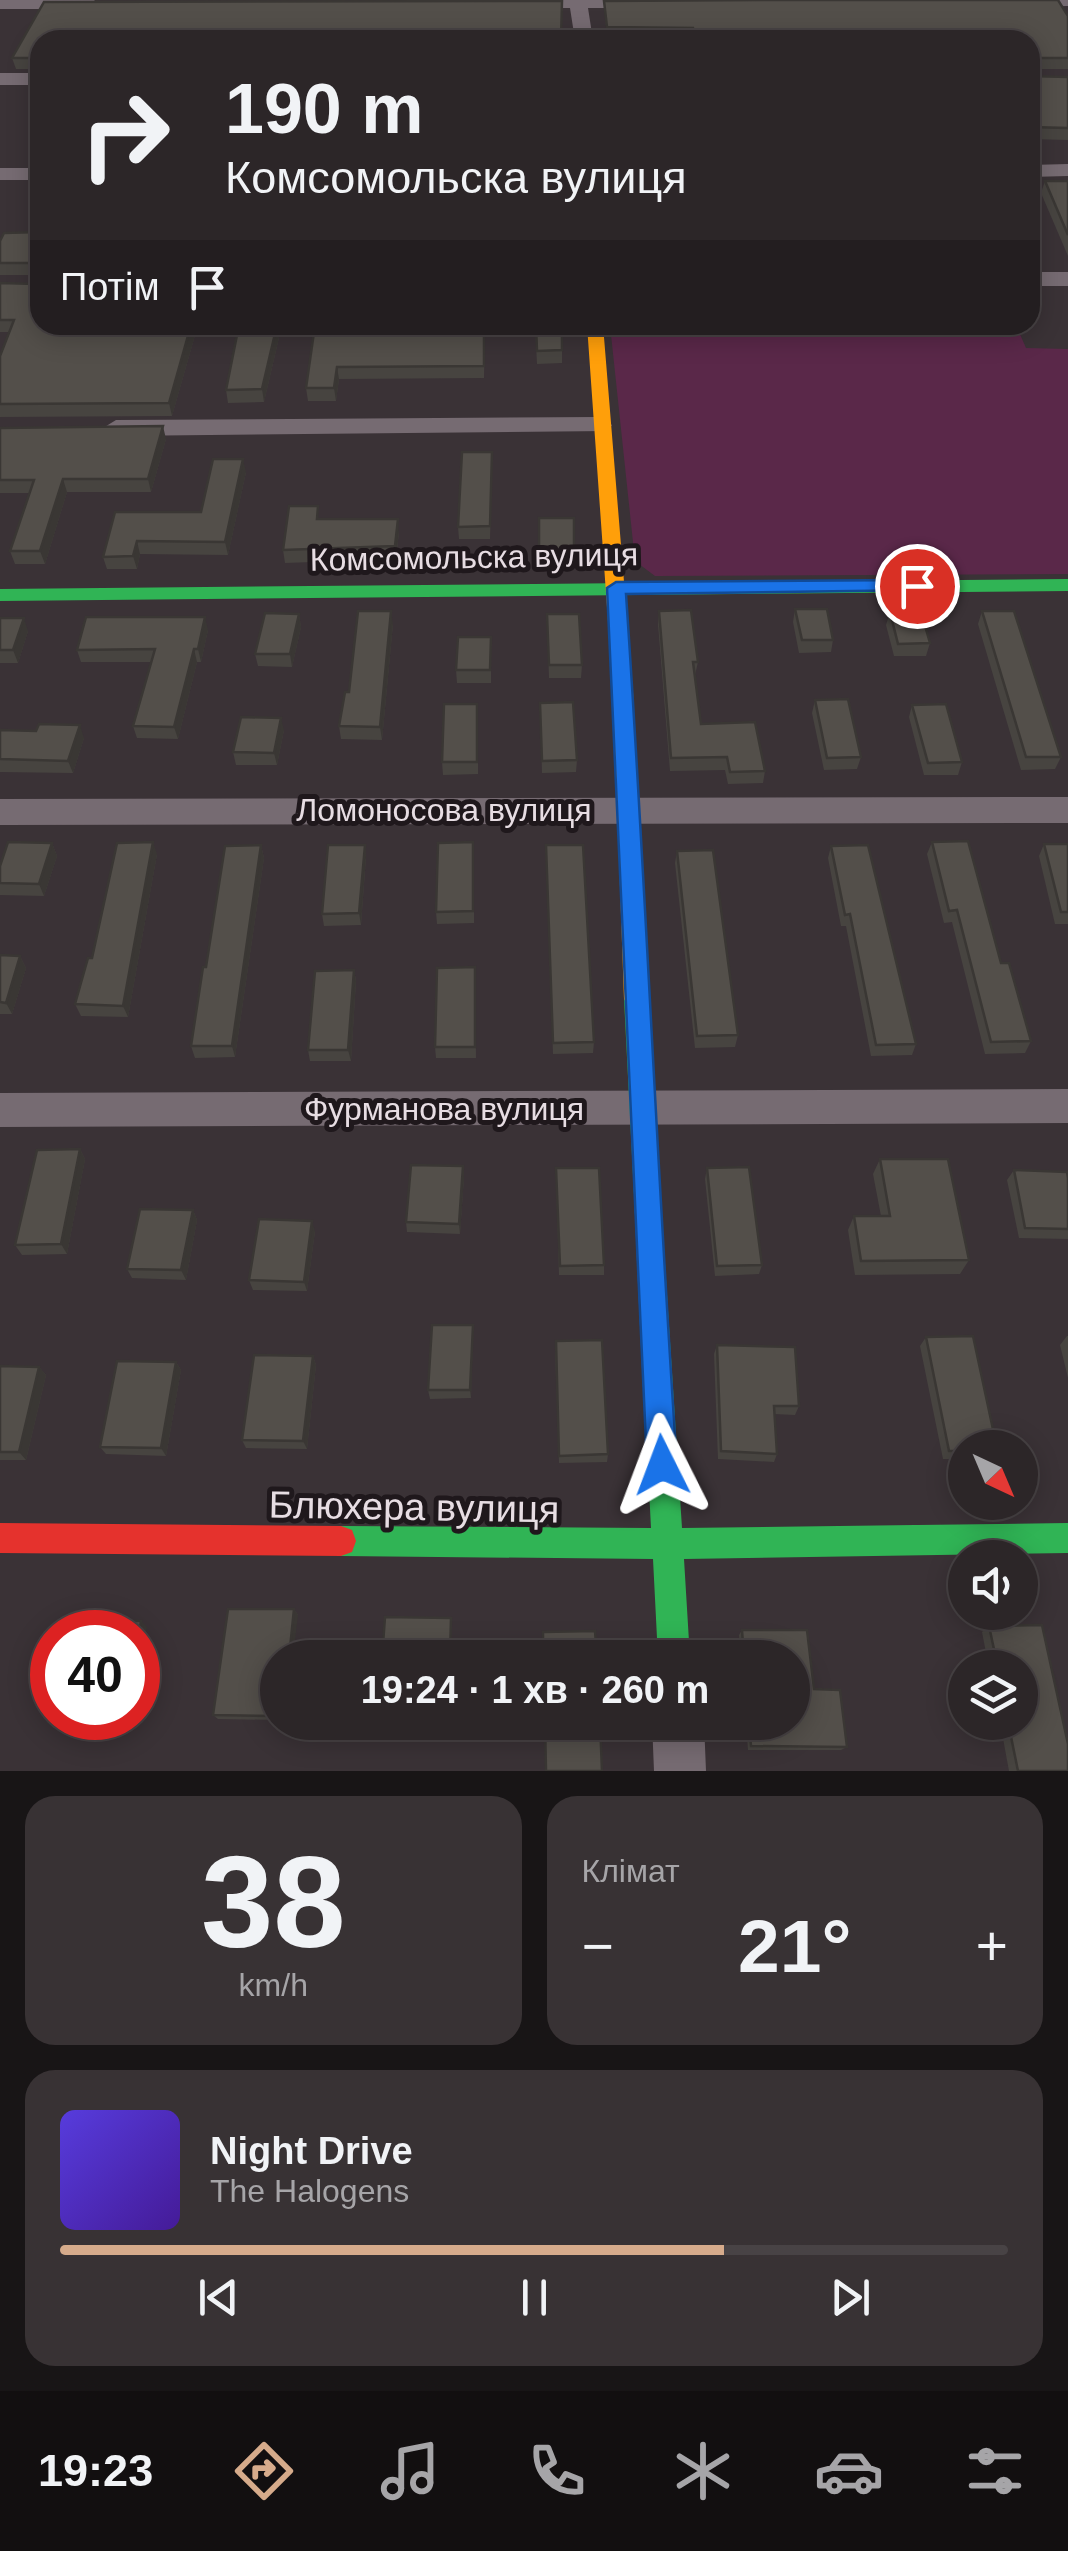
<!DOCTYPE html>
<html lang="uk">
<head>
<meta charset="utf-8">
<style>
	body { margin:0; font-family:Helvetica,sans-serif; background:#383234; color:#f1f3f6; height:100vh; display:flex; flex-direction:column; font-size:38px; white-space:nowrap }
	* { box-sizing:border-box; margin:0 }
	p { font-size:32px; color:#a6a5a8 }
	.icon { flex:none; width:55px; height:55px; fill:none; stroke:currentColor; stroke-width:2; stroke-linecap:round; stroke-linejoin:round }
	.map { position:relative; height:1771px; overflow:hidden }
	.details { display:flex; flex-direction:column; gap:25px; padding:25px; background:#181516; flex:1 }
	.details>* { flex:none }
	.banner { position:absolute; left:30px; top:30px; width:1010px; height:305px; border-radius:30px; box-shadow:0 5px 25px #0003,0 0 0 2px #484345; background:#2c2628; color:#f1f3f6; overflow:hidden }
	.needle { width:65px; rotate:136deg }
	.tools { position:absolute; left:948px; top:1430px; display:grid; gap:20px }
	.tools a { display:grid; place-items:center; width:90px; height:90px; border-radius:50%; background:#2c2628; box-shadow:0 5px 25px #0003,0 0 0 2px #484345; font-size:50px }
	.speed { position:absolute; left:30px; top:1610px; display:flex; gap:20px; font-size:50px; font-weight:700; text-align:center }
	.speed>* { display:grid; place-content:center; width:130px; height:130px; border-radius:50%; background:#2c2628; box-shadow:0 5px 25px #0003,0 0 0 2px #484345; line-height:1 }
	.speed .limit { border:15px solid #d22; background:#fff; color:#111 }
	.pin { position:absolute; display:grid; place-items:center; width:85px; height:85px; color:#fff; margin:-42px; border:5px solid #fff; border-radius:50%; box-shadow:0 2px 10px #0007 }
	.me { position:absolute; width:110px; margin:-55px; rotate:357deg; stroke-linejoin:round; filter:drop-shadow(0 0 8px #0008) }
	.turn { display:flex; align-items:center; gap:35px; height:210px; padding:0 30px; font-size:45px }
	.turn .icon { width:130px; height:130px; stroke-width:2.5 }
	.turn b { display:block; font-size:70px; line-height:85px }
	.then { display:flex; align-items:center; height:95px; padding:0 30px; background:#0003; gap:20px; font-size:38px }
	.big { font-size:75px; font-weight:600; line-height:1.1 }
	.details .tile { flex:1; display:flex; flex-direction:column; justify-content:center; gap:15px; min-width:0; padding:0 35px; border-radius:30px; background:#383234 }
	.details .dial { align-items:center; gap:0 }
	.dial b { font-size:130px; line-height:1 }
	.song { display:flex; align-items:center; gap:30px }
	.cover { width:120px; height:120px; border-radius:15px; background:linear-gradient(135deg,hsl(250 70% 55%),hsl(260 70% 35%)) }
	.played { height:10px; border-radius:5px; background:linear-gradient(90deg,#d6ab8b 70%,#484345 70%) }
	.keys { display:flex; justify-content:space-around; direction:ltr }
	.heat { display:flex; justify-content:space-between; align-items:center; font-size:55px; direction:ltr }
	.details .tiles { flex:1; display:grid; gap:25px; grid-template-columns:1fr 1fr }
	.tile:last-child { grid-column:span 2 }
	.trip { position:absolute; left:260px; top:1640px; width:550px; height:100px; border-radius:50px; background:#2c2628; box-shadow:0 5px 25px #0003,0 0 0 2px #484345; font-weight:600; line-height:100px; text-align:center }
	.menu { display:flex; height:160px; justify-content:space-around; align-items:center; background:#120f10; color:#a6a5a8 }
	.menu .icon { width:70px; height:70px }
	.menu .active { color:#d6ab8b }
	.menu b { font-size:45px; color:#f1f3f6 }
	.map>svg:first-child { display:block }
	.green { fill:#5a2849 }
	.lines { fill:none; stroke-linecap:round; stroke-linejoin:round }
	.street { fill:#766b72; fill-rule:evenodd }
	.fast { fill:#30b455; fill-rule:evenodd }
	.slow { fill:#ff9f0a; fill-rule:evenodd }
	.jam { fill:#e5322d; fill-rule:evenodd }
	.wall { fill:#474440 }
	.shaded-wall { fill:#3a3734 }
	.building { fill:#534f4a; stroke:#3a3734; stroke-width:2.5 }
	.route { fill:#1a73e8; stroke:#114b97; stroke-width:2.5 }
	.labels { text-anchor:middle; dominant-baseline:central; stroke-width:10; stroke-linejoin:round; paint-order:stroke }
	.street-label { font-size:32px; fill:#e7dde3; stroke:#1f181c }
	.near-street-label { font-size:38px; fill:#e7dde3; stroke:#1f181c }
</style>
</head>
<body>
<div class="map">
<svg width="1068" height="1771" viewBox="0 0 1068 1771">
	<rect width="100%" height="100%" fill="#3a3236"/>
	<path class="green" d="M610 325H1016L1026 348 1068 349V574L655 576 635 561Z"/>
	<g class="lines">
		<path class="street" d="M0 0H94L98 4 89 9H0Z
			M509 0H656L658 3 649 8H588L593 40H575L570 8H516L510 7Z
			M1004 0H1068V6L1011 7 1005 6Z
			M0 73H40V85H0Z
			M1068 164V176L1030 177V165Z
			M0 168H40V180H0Z
			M1030 272H1068V286H1030Z
			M599 417 612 425 608 431 116 436 103 428 116 420Z
			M1068 797V823L0 825V799Z
			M1068 1089V1123L0 1127V1093Z
			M652 1722H704L706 1771H654Z"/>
		<path class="fast" d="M1068 579V591L0 601V589Z
			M636 989 644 992 648 999 682 1528 1068 1523V1553L684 1559 690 1658H658L653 1559 341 1556 330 1552 326 1541 330 1530 341 1526 651 1528 624 999 628 992Z"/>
		<path class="slow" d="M587 325H603L633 692 648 999 644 1006 636 1009 628 1006 624 999 613 692Z"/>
		<path class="jam" d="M0 1523 341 1526 352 1530 356 1541 352 1552 341 1556 0 1553Z"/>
	</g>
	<path class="wall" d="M604 1 1068 16V69H1030V40L607 39Z
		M40 40V69H16L12 58Z
		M1030 72V76L1068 77V140L1030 139Z
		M40 115V150H33L30 138Z
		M1045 181H1068V256L1041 193Z
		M40 232V325H198L172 416 0 417V356L9 332H0V283L36 284 38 275H0V241Z
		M239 325H485L484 378 339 379 336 401H308L306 388 313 335 281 329 264 402 228 403 226 390Z
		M535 325H562V363L537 364Z
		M0 428 166 439 151 492H67L45 564H15L10 551 29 493H0Z
		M492 465 490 539H459L458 527Z
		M246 472 228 555 140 554 137 569H107L103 557 201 512Z
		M320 518 399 532 396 559 285 563 283 550Z
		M539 518H574L573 563H538Z
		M795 609 833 640 831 652 799 653 793 622Z
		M659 611 698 662 695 675 701 724 765 771 763 783 728 784 725 770 670 771 658 624Z
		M982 611 1061 757 1055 769 1021 770 978 624Z
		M890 612 930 643 926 656H894L886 625Z
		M299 614 301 627 292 667 258 666 255 654Z
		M547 614 582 665 581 678H549Z
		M0 618 28 631 18 663H0Z
		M393 624 382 740 341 739 339 726 349 692Z
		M208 630 201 662H197L178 739 137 738 133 726 152 662H81L77 650Z
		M491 637V683H457L456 670Z
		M815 700 861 757 857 769 824 770 812 713Z
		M540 703 577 760 576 772 542 773Z
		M912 705 962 762 958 775H924L909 717Z
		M478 716V774L443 775 442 762Z
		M0 730 84 738 73 773 0 772Z
		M284 730 277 765H236L233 752Z
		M932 842 1001 963 1031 1041 1025 1053 985 1054 952 922 944 923 927 854Z
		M52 843 57 856 44 896 0 895V866Z
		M1044 844H1068V924H1055L1039 856Z
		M261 845 264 858 235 1057 195 1058 191 1046 206 967Z
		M365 845 366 857 361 925 324 926 322 914Z
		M546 845 594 1042 593 1053 553 1054Z
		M831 846 916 1044 912 1055 871 1056 846 926H841L828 858Z
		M677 851 738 1035 735 1047 695 1048 675 863Z
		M157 854 128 1017 81 1016 75 1004 92 958Z
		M474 854V923L437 924 436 912Z
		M0 955 20 956 26 968 12 1014H0Z
		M475 967 476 1058H436L435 1047Z
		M354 970 356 981 351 1061H310L308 1050Z
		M80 1149 85 1159 67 1254 22 1255 15 1245Z
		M880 1159 969 1260 960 1274 855 1275 848 1230 854 1216H881L873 1174Z
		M463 1166 464 1177 460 1234 407 1232 406 1222Z
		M707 1168 762 1265 759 1274 715 1276 705 1179Z
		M1014 1170 1068 1178V1239L1019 1238 1007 1180Z
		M556 1179 604 1265V1275H559Z
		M193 1210 197 1220 186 1280 132 1278 127 1269Z
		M315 1231 307 1291 253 1290 249 1280Z
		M473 1334 471 1398 430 1399 428 1390Z
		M1067 1336H1068V1378L1060 1345Z
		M926 1337 965 1448V1459H943L920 1346Z
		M717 1345 799 1406 795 1415 774 1414 777 1454 774 1462 718 1459 714 1354Z
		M555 1349 608 1454 607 1462 559 1463Z
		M313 1356 316 1365 307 1449 246 1448 242 1440Z
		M176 1362 181 1370 166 1456 106 1454 100 1447Z
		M0 1366 39 1367 46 1375 26 1460H0Z
		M294 1609 298 1615 278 1658V1720L218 1719 213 1715Z
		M1042 1625 1068 1744V1771H1009L1000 1722H1020V1668H989L982 1632 989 1626Z
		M742 1630H807L814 1689 840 1690 847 1747 841 1750H748L746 1722H792V1658H740L739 1635Z
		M131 1718 129 1732 62 1731 54 1727Z
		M448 1722V1729L380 1728 378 1724Z"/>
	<path class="shaded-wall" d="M191 325H198L172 416 169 403Z
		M277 325H281V329L264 402 262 389Z
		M337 367 339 379 336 401 334 388Z
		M163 426 166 439 151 492 148 479Z
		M243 459 246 472 228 555 225 542Z
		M63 479 67 492 45 564 40 551Z
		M398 519 399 532 396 559 395 546Z
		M137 541 140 554 137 569 133 556Z
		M391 611 393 624 382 740 380 727Z
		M299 614 301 627 292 667 290 654Z
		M205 617 208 630 201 662 198 649Z
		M24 618 28 631 18 663 13 650Z
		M194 649 197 662 178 739 174 727Z
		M281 718 284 730 277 765 274 753Z
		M80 725 84 738 73 773 68 761Z
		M153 842 157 854 128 1017 123 1006Z
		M52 843 57 856 44 896 39 884Z
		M261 845 264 858 235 1057 232 1046Z
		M365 845 366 857 361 925 359 913Z
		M20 956 26 968 12 1014 6 1003Z
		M354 970 356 981 351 1061 348 1050Z
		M80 1149 85 1159 67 1254 61 1244Z
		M463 1166 464 1177 460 1234 459 1224Z
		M193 1210 197 1220 186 1280 181 1270Z
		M312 1221 315 1231 307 1291 304 1282Z
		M473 1325V1334L471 1398 470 1390Z
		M313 1356 316 1365 307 1449 303 1441Z
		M176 1362 181 1370 166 1456 161 1448Z
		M39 1367 46 1375 26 1460 19 1452Z
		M294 1609 298 1615 293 1658H289Z
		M141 1621 147 1627 138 1682V1640Z
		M124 1718H131L129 1732 122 1728Z"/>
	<path class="building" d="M767 0H1058L1068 16V58H1033L1030 61V40H695L693 28 607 27 604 1Z
		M562 1 561 40H40V58H12L44 2Z
		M1030 72V76L1068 77V128L1030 127Z
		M40 115V138H30Z
		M1045 181H1068V235Z
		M40 232V266L36 263H0V241L4 233Z
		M40 267V325H191L169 403 0 404V356L14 320H0V283L36 284Z
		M239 325H277L262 389 226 390Z
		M315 325H484V366L337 367 334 388H306Z
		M536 325H562V350L537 351Z
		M163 426 148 479H63L40 551H10L34 480H0V428Z
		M462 452H492L490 526 458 527Z
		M213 459H243L225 542 137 541 133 556 103 557 115 512H201Z
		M289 506H318L317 519H398L395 546 283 550Z
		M539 518H574V551L539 550Z
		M795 609H827L833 640H802Z
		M691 610 698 662H693L701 724 755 722 765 771 730 772 727 757 671 758 659 611Z
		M358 611H391L380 727 339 726 345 692H349Z
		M982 611H1014L1061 757H1026Z
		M890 612H921L930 643 898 644Z
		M265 613 299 614 290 654H255Z
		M547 614H579L582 665H549Z
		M86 617H205L198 649H194L174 727 133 726 155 649 77 650Z
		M0 618H24L13 650H0Z
		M458 637H491L490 670H456Z
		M848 699 861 757 827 758 815 700Z
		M573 702 577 760 542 761 540 703Z
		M444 704H477V762H442Z
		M946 704 962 762 928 763 912 705Z
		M241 717 281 718 274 753 233 752Z
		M39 724 80 725 68 761 0 759V730L36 731Z
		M968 841 1001 963H1009L1031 1041 991 1042 957 910 949 911 932 842Z
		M8 842 52 843 39 884 0 883V866Z
		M153 842 123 1006 75 1004 88 958H92L117 843Z
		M473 842V911L436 912 438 843Z
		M1044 844H1068V912H1061Z
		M261 845 232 1046H191L203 967H206L225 846Z
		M328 845H365L359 913 322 914Z
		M546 845H583L594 1042 553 1043Z
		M868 845 916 1044 876 1045 850 914 845 915 831 846Z
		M713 850 738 1035 697 1036 677 851Z
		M0 955 20 956 6 1003 0 1002Z
		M475 967V1047H435L437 968Z
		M354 970 348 1050H308L315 971Z
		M80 1149 61 1244 15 1245 37 1150Z
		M880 1159H948L969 1260 861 1261 854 1216H890Z
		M411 1165 463 1166 459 1224 406 1222Z
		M749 1167 762 1265 717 1266 707 1168Z
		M556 1168H599L604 1265 560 1266Z
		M1014 1170 1067 1172 1068 1178V1229L1025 1228Z
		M140 1209 193 1210 181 1270 127 1269Z
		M259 1219 312 1221 304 1282 249 1280Z
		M432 1325H473L470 1390H428Z
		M973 1336 997 1448H965V1451H949L926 1337Z
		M602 1340 608 1454 559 1456 556 1341Z
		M717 1345 795 1347 799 1406H774L777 1454 721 1451Z
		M254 1355 313 1356 303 1441 242 1440Z
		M117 1361 176 1362 161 1448 100 1447Z
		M0 1366 39 1367 19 1452H0Z
		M228 1609H294L289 1658H278V1716L213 1715Z
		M385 1617 451 1618 450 1658H382Z
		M75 1620 141 1621 138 1640V1632H72Z
		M1042 1625 1068 1744V1771H1018L1008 1722H1020V1668H998L989 1626Z
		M742 1630H807L814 1689 840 1690 847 1747 751 1746 749 1722H792V1658H744Z
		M595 1631 597 1658H543V1632Z
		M56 1718H124L122 1728 54 1727Z
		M378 1722H447V1725L378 1724Z
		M545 1722H600L602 1771H546Z"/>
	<path class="route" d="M917 580 924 581V590L626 594C646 884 657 1175 677 1465L673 1476 662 1480 651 1476 647 1465C631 1173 623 880 607 588L616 582Z"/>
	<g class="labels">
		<g class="street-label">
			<text transform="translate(474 557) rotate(-1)">Комсомольска вулиця</text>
			<text x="444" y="810">Ломоносова вулиця</text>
			<text x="444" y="1109">Фурманова вулиця</text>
		</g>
		<g class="near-street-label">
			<text transform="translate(414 1507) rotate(1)">Блюхера вулиця</text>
		</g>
	</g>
</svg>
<div class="tools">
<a><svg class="needle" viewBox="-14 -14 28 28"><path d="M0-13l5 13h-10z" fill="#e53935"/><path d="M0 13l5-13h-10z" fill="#a6a5a8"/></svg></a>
<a><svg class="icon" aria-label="sound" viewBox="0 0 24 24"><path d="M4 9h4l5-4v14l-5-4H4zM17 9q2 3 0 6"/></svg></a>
<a><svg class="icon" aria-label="layers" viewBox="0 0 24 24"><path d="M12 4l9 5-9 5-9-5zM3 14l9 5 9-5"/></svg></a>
</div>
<div class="speed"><div class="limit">40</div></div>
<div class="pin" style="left:917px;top:586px;background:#d93025"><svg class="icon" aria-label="arrive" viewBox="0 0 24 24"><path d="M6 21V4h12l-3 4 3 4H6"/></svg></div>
<svg class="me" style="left:662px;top:1465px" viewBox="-20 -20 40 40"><path d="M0-17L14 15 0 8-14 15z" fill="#1a73e8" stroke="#fff" stroke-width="4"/></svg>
<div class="trip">19:24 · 1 хв · 260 m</div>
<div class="banner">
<div class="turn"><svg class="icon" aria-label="right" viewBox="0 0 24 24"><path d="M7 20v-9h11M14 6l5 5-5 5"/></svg><div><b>190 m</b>Комсомольска вулиця</div></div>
<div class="then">Потім<svg class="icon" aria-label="arrive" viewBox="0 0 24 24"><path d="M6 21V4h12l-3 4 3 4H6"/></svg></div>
</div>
</div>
<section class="details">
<div class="tiles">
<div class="tile dial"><b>38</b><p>km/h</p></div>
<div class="tile"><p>Клімат</p>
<div class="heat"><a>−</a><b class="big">21°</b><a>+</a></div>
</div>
<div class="tile">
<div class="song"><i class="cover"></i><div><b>Night Drive</b><p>The Halogens</p></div></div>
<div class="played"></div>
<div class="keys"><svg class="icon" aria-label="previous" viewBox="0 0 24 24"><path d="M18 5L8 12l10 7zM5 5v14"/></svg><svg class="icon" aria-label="pause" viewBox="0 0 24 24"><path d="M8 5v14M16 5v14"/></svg><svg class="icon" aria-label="next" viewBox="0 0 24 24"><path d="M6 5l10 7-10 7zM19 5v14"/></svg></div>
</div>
</div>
</section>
<nav class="menu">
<b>19:23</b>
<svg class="icon active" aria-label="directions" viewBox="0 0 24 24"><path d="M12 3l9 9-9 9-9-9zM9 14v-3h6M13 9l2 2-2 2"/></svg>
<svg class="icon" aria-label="music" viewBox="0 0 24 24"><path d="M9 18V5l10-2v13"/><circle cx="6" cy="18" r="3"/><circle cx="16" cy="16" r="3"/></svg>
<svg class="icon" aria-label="phone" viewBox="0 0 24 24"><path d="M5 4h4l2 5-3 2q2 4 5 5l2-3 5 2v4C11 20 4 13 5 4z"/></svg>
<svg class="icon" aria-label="climate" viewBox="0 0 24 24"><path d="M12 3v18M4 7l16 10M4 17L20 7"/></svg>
<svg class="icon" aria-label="car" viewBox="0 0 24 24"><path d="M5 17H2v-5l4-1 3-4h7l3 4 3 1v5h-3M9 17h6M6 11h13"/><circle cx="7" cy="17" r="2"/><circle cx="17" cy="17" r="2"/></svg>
<svg class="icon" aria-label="filters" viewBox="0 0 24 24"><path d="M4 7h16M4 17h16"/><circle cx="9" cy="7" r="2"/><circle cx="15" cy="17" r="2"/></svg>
</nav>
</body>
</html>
